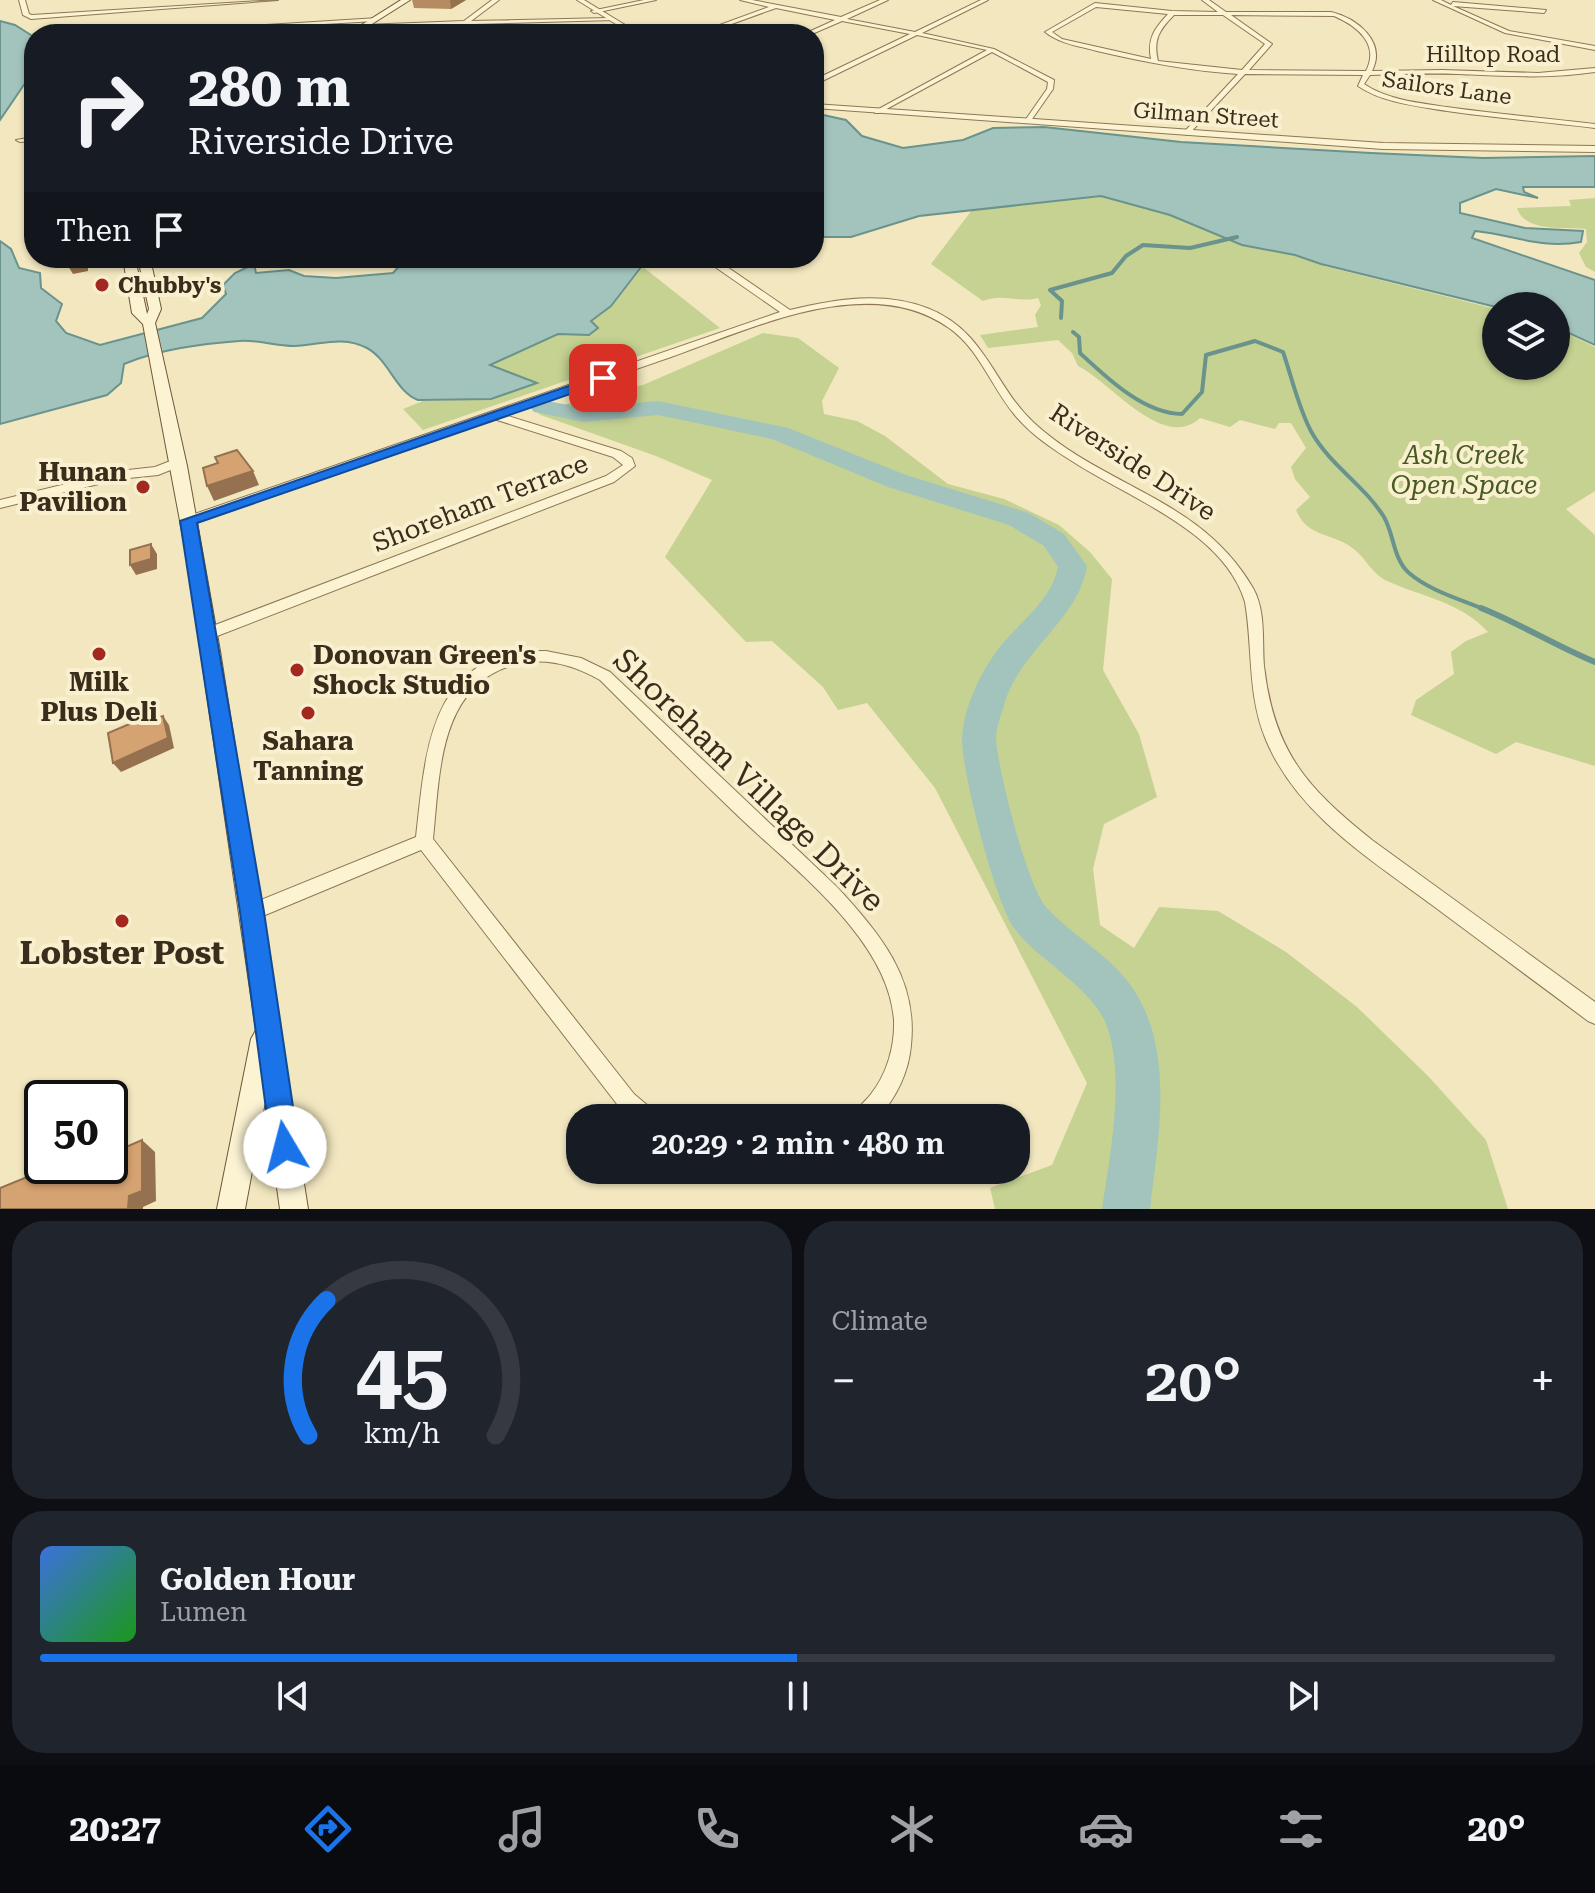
<!DOCTYPE html>
<html lang="en">
<head>
<meta charset="utf-8">
<style>
	body { margin:0; font-family:"Roboto Serif",serif; background:#20242c; color:#f1f3f6; height:100vh; display:flex; flex-direction:column; font-size:30px; white-space:nowrap }
	* { box-sizing:border-box; margin:0 }
	p { font-size:26px; color:#9ea1a6 }
	.icon { flex:none; width:44px; height:44px; fill:none; stroke:currentColor; stroke-width:2; stroke-linecap:round; stroke-linejoin:round }
	.map { position:relative; height:1209px; overflow:hidden }
	.panel { display:flex; flex-direction:column; gap:12px; padding:12px; background:#0d0f14; flex:1 }
	.panel>* { flex:none }
	.banner { position:absolute; left:24px; top:24px; width:800px; height:244px; border-radius:32px; box-shadow:0 2px 6px #0004; background:#171b24; color:#f1f3f6; overflow:hidden }
	.fabs { position:absolute; left:1482px; top:292px; display:grid; gap:16px }
	.fabs a { display:grid; place-items:center; width:88px; height:88px; border-radius:50%; background:#171b24; box-shadow:0 2px 6px #0004; font-size:40px }
	.speed { position:absolute; left:24px; top:1080px; display:flex; gap:16px; font-size:40px; font-weight:700; text-align:center }
	.speed>* { display:grid; place-content:center; width:104px; height:104px; border-radius:50%; background:#171b24; box-shadow:0 2px 6px #0004; line-height:1 }
	.speed .limit { border:4px solid #111; border-radius:12px; background:#fff; color:#111 }
	.pin { position:absolute; display:grid; place-items:center; width:68px; height:68px; color:#fff; margin:-34px; border-radius:16px; box-shadow:0 4px 12px #0006 }
	.me { position:absolute; width:88px; margin:-44px; rotate:352deg; stroke-linejoin:round; filter:drop-shadow(0 0 6px #0008) }
	.turn { display:flex; align-items:center; gap:28px; height:168px; padding:0 32px; font-size:36px }
	.turn .icon { width:104px; height:104px; stroke-width:2.5 }
	.turn b { display:block; font-size:56px; line-height:68px }
	.then { display:flex; align-items:center; height:76px; padding:0 32px; background:#0003; gap:16px; font-size:30px }
	.big { font-size:60px; font-weight:600; line-height:1.1 }
	.panel .tile { flex:1; display:flex; flex-direction:column; justify-content:center; gap:12px; min-width:0; padding:0 28px; border-radius:32px; background:#20242c }
	.panel .dial { align-items:center; gap:0 }
	.dial svg { height:208px; overflow:visible; fill:none; stroke:#363941; stroke-width:7; stroke-linecap:round; text-anchor:middle }
	.dial text { fill:#f1f3f6; stroke:none }
	.song { display:flex; align-items:center; gap:24px }
	.cover { width:96px; height:96px; border-radius:12px; background:linear-gradient(135deg,hsl(220 70% 55%),hsl(120 70% 35%)) }
	.played { height:8px; border-radius:4px; background:linear-gradient(90deg,#1a73e8 50%,#363941 50%) }
	.keys { display:flex; justify-content:space-around; direction:ltr }
	.heat { display:flex; justify-content:space-between; align-items:center; font-size:44px; direction:ltr }
	.panel .tiles { flex:1; display:grid; gap:12px; grid-template-columns:1fr 1fr }
	.tile:last-child { grid-column:span 2 }
	.trip { position:absolute; left:566px; top:1104px; width:464px; height:80px; border-radius:32px; background:#171b24; box-shadow:0 2px 6px #0004; font-weight:600; line-height:80px; text-align:center }
	.dock { display:flex; height:128px; justify-content:space-around; align-items:center; background:#090b0e; color:#9ea1a6 }
	.dock .icon { width:56px; height:56px }
	.dock .on { color:#1a73e8 }
	.dock b { font-size:36px; color:#f1f3f6 }
	.map>svg:first-child { display:block }
	.green { fill:#c5d292 }
	.water { fill:#a3c4bd; stroke:#69938c; stroke-width:2 }
	.lines { fill:none; stroke-linecap:round; stroke-linejoin:round }
	.stream-far1 { stroke:#69938c; stroke-width:4 }
	.stream { stroke:#69938c; stroke-width:6 }
	.river { fill:#a3c4bd; fill-rule:evenodd }
	.minor-casing { stroke:#8d7755; stroke-width:2 }
	.tertiary-casing { stroke:#8d7755; stroke-width:2 }
	.secondary-casing { stroke:#6f5839; stroke-width:2 }
	.minor { fill:#fcf3d3; fill-rule:evenodd }
	.tertiary { fill:#fcf3d3; fill-rule:evenodd }
	.secondary { fill:#fcf3d3; fill-rule:evenodd }
	.wall { fill:#b78b61 }
	.shaded-wall { fill:#95714f }
	.building { fill:#d5a271; stroke:#95714f; stroke-width:2 }
	.route { fill:#1a73e8; stroke:#114b97; stroke-width:2 }
	.poi-dot { fill:#a3281f; stroke:#f9f0cf; stroke-width:3 }
	.labels { text-anchor:middle; dominant-baseline:central; stroke-width:8; stroke-linejoin:round; paint-order:stroke }
	.far-street-label { font-size:22px; fill:#3b2d1b; stroke:#f9f0cf }
	.far-poi-label { font-size:22px; font-weight:bold; fill:#3b2d1b; stroke:#f9f0cf; text-anchor:start }
	.park-label { font-size:26px; font-style:italic; fill:#475a20; stroke:#f9f0cf }
	.street-label { font-size:26px; fill:#3b2d1b; stroke:#f9f0cf }
	.poi-label { font-size:26px; font-weight:bold; fill:#3b2d1b; stroke:#f9f0cf }
	.near-street-label { font-size:32px; fill:#3b2d1b; stroke:#f9f0cf }
	.near-poi-label { font-size:32px; font-weight:bold; fill:#3b2d1b; stroke:#f9f0cf }
</style>
</head>
<body>
<div class="map">
<svg width="1595" height="1209" viewBox="0 0 1595 1209">
	<rect width="100%" height="100%" fill="#f2e7bf"/>
	<path class="green" d="M1105 194 1324 262V266L1496 309V366H1556V328L1595 347V491L1566 509 1595 535V766L1516 742 1496 754 1411 715 1416 700 1454 674 1451 652 1466 641 1488 632C1460 601 1421 597 1385 580 1371 572 1366 559 1355 550 1334 532 1308 539 1296 510L1310 497 1295 479 1291 467 1306 448 1291 423H1279L1275 429 1240 420 1230 427 1200 418C1163 452 1111 382 1078 366L1072 353 1058 340 988 348 980 335 1038 327 1035 315 1041 305 1038 298C1018 303 1002 293 983 301L931 264 969 214 974 208Z
		M1595 198V272L1586 267 1579 253 1587 242 1586 229C1565 227 1525 233 1517 208L1571 206 1569 200Z
		M643 267 720 328 423 430 403 409 423 401 492 399 536 383 489 365 559 334 589 335 598 328 591 322 612 306Z
		M763 333 798 338 839 368 822 401 824 414 857 421 885 436 948 484 1004 499 1059 525 1090 552 1112 579 1103 670 1139 734 1157 797 1104 824 1093 869 1100 925 1134 948 1159 907 1218 911 1286 952 1357 1007 1429 1077 1486 1140 1508 1209H995L990 1188 1052 1165 1087 1083 935 788 867 703 838 710 823 687 772 641 746 642 665 557 712 480 656 456 538 414 596 394 643 385Z"/>
	<path class="water" d="M0 21 15 25 34 37V70L0 120Z
		M814 113 846 120 862 136 903 148 963 140 993 128 1044 127 1181 142 1371 153 1483 158 1595 156V187H1523L1524 192 1538 198 1496 189 1460 203V213L1525 228 1583 231 1581 242C1539 249 1515 235 1475 231L1472 238 1595 280V345L1556 327V306L1496 307 1321 264 1295 255 1242 245 1170 215 1101 196 919 216 851 237H814Z
		M0 241 11 249 19 268 40 273 41 288 62 304 56 321 66 333 100 345 202 318 226 294 223 285 235 273 254 264 256 273 289 270 304 276 336 278 393 273 401 264 374 262 377 258H637L642 266 611 306 591 321 598 328 589 335 558 334 490 365 537 383 491 399 418 400C396 392 389 360 367 348 342 335 321 345 294 346 275 346 255 339 239 341 201 344 160 349 124 364L121 383 107 395 0 424Z"/>
	<g class="lines">
		<path class="stream-far1" d="M1061 318 1062 301 1050 290 1112 273 1126 256 1143 245 1190 248 1237 237
			M1073 332 1079 337 1080 353C1107 378 1144 414 1182 414L1202 392 1206 355 1255 341 1283 352C1292 378 1299 410 1312 433 1331 466 1364 485 1384 517 1394 534 1393 559 1409 573 1430 591 1460 599 1486 610"/>
		<path class="stream" d="M1481 608C1521 624 1556 646 1595 662"/>
		<path class="river" d="M542 400 584 408 658 401 788 428 906 475 1029 513 1064 534 1087 566C1078 622 1017 651 1003 709 1000 718 996 729 996 739 998 770 1027 885 1046 907 1073 937 1116 958 1137 995 1174 1057 1158 1141 1150 1209H1102C1110 1154 1126 1076 1106 1024 1092 987 1036 959 1014 928 995 901 961 770 962 737 964 705 983 667 1003 643 1023 620 1052 598 1058 567L1044 546 1009 525 888 487 772 439 658 415 584 422 534 412 530 407Z"/>
		<defs>
			<path id="minor" d="M19 0H25L29 14 32 15 278 0 31 19 23 15Z
				M492 0H499L471 21 610 18 613 20 366 27 363 25 464 21Z
				M644 0H656L594 13 591 11Z
				M740 0H752L841 17 880 0H888L847 19 915 32 981 0H988L922 33 994 49 1054 80 1053 89 1030 122H1024L1047 89 1048 82 992 52 879 113H875V111L987 50 917 35 814 85V80L910 34 842 21 812 34H804L835 20 776 8 704 34H695L769 7Z
				M1202 0H1209L1226 12H1331C1357 18 1387 42 1372 71L1442 70 1538 73 1595 68V72C1549 79 1504 76 1458 74 1428 73 1399 74 1370 75L1364 84C1388 100 1419 103 1447 107 1496 114 1546 118 1595 124V128C1546 122 1496 118 1447 111 1417 106 1383 103 1358 86L1363 75 1245 74 1188 135 1184 133 1185 131 1238 74C1190 71 1144 62 1097 51 1079 46 1060 44 1045 32L1095 3 1172 11 1218 12ZM1096 7 1168 14C1154 29 1147 39 1151 59L1062 39 1052 32ZM1174 15H1223L1265 44 1242 70 1158 61C1153 40 1159 30 1174 15ZM1231 15 1334 16C1357 26 1380 44 1366 71L1249 70 1272 44Z
				M1433 0H1441L1451 5 1453 2 1546 10 1544 13 1453 6 1509 31 1595 46V50L1505 33Z
				M378 18 376 21 148 34 151 32Z
				M34 137V141L20 142 16 140Z
				M708 258H714L790 310C835 299 883 291 927 308 985 330 993 384 1033 422 1104 488 1200 497 1253 588 1266 611 1262 641 1264 666 1274 752 1307 788 1372 840L1595 1002V1024L1588 1021C1536 982 1484 944 1432 905 1370 859 1297 814 1266 740 1247 695 1253 648 1245 602 1224 532 1131 499 1075 463 1053 449 1031 435 1014 414 991 386 979 349 949 328 869 271 751 329 671 357 615 376 560 396 505 415L621 451 632 458 635 466 614 482 212 638H202L200 634 202 630 606 476 623 465 613 457 494 419 193 524H183L182 521 183 518 780 312 708 262Z
				M546 651 581 658 610 672 837 887C880 934 918 978 911 1045 909 1072 896 1098 878 1118H852C856 1108 864 1103 871 1094 887 1074 895 1046 894 1020 888 937 789 866 734 812 689 769 644 724 600 680 574 665 546 657 517 664 438 684 440 773 433 839L634 1094 653 1110 656 1118H630L620 1108 421 850 258 918 252 920 246 918 243 912 246 906 416 837C426 747 430 650 546 651Z"/>
			<path id="tertiary" d="M577 0H584L640 34H632Z
				M814 104 1383 143 1595 146V152L1383 149 814 108Z
				M178 458 183 459 185 462 183 465 158 475 119 479 0 508V500L119 471 155 467Z"/>
			<path id="secondary" d="M401 0H410L356 34H347Z
				M123 258H135L147 314 149 309 138 258H150L161 309 155 323 187 466 220 651 308 1209H280L265 1102 245 1209H217L251 1039 256 1030 187 558 143 324 132 313Z"/>
		</defs>
		<use href="#minor" class="minor-casing"/>
		<use href="#tertiary" class="tertiary-casing"/>
		<use href="#secondary" class="secondary-casing"/>
		<use href="#minor" class="minor"/>
		<use href="#tertiary" class="tertiary"/>
		<use href="#secondary" class="secondary"/>
	</g>
	<path class="wall" d="M412 0H466L451 9 414 8Z"/>
	<path class="shaded-wall" d="M450 0H466L451 9Z
		M84 258H88V271L73 274 68 266Z
		M253 471 259 485 214 501 207 486Z
		M151 544 157 554V569L136 575 130 565Z
		M163 716 169 725 174 748 121 772 113 763Z
		M142 1140 155 1152 156 1201 143 1207V1209H128L129 1196Z
		M110 1143 125 1154H110Z"/>
	<path class="building" d="M68 258H84V263L68 266Z
		M237 450 253 471 207 486 203 468 218 463 215 457Z
		M151 544V559L130 565V550Z
		M153 714 154 719 163 716 168 738 113 763 108 733Z
		M142 1140V1191L129 1196 128 1209H0V1188L54 1166H110V1143V1154Z"/>
	<path class="route" d="M603 374 610 378 608 381 197 523 264 912 299 1147 295 1157 285 1161 275 1157 271 1147 240 912 180 521Z"/>
	<g class="poi-dot">
		<circle cx="102" cy="285" r="8"/>
		<circle cx="143" cy="487" r="8"/>
		<circle cx="99" cy="654" r="8"/>
		<circle cx="297" cy="670" r="8"/>
		<circle cx="308" cy="713" r="8"/>
		<circle cx="122" cy="921" r="8"/>
	</g>
	<g class="labels">
		<g class="far-street-label">
			<text x="1493" y="54">Hilltop Road</text>
			<text transform="translate(1447 88) rotate(8)">Sailors Lane</text>
			<text transform="translate(1206 115) rotate(4)">Gilman Street</text>
		</g>
		<g class="far-poi-label">
			<text x="118" y="285">Chubby's</text>
		</g>
		<g class="park-label">
			<text x="1464" y="455">Ash Creek<tspan x="1464" dy="30">Open Space</tspan></text>
		</g>
		<g class="street-label">
			<text transform="translate(1133 462) rotate(33)">Riverside Drive</text>
			<text transform="translate(480 503) rotate(-21)">Shoreham Terrace</text>
		</g>
		<g class="poi-label">
			<text x="127" y="472" text-anchor="end">Hunan<tspan x="127" dy="30">Pavilion</tspan></text>
			<text x="313" y="655" text-anchor="start">Donovan Green's<tspan x="313" dy="30">Shock Studio</tspan></text>
			<text x="99" y="682">Milk<tspan x="99" dy="30">Plus Deli</tspan></text>
			<text x="308" y="741">Sahara<tspan x="308" dy="30">Tanning</tspan></text>
		</g>
		<g class="near-street-label">
			<text transform="translate(749 780) rotate(44)">Shoreham Village Drive</text>
		</g>
		<g class="near-poi-label">
			<text x="122" y="953">Lobster Post</text>
		</g>
	</g>
</svg>
<div class="fabs">
<a><svg class="icon" aria-label="layers" viewBox="0 0 24 24"><path d="M12 4l9 5-9 5-9-5zM3 14l9 5 9-5"/></svg></a>
</div>
<div class="speed"><div class="limit">50</div></div>
<div class="pin" style="left:603px;top:378px;background:#d93025"><svg class="icon" aria-label="arrive" viewBox="0 0 24 24"><path d="M6 21V4h12l-3 4 3 4H6"/></svg></div>
<svg class="me" style="left:285px;top:1147px" viewBox="-20 -20 40 40"><circle r="19" fill="#fff"/><path d="M0-13L10 11 0 6-10 11z" fill="#1a73e8"/></svg>
<div class="trip">20:29 · 2 min · 480 m</div>
<div class="banner">
<div class="turn"><svg class="icon" aria-label="right" viewBox="0 0 24 24"><path d="M7 20v-9h11M14 6l5 5-5 5"/></svg><div><b>280 m</b>Riverside Drive</div></div>
<div class="then">Then<svg class="icon" aria-label="arrive" viewBox="0 0 24 24"><path d="M6 21V4h12l-3 4 3 4H6"/></svg></div>
</div>
</div>
<section class="panel">
<div class="tiles">
<div class="tile dial"><svg viewBox="0 0 100 80">
<path d="M14 69A42 42 0 1 1 86 69"/>
<path d="M14 69A42 42 0 0 1 21 17" stroke="#1a73e8"/>
<text x="50" y="56" font-size="32" font-weight="700">45</text>
<text x="50" y="72" font-size="11">km/h</text>
</svg></div>
<div class="tile"><p>Climate</p>
<div class="heat"><a>−</a><b class="big">20°</b><a>+</a></div>
</div>
<div class="tile">
<div class="song"><i class="cover"></i><div><b>Golden Hour</b><p>Lumen</p></div></div>
<div class="played"></div>
<div class="keys"><svg class="icon" aria-label="previous" viewBox="0 0 24 24"><path d="M18 5L8 12l10 7zM5 5v14"/></svg><svg class="icon" aria-label="pause" viewBox="0 0 24 24"><path d="M8 5v14M16 5v14"/></svg><svg class="icon" aria-label="next" viewBox="0 0 24 24"><path d="M6 5l10 7-10 7zM19 5v14"/></svg></div>
</div>
</div>
</section>
<nav class="dock">
<b>20:27</b>
<svg class="icon on" aria-label="directions" viewBox="0 0 24 24"><path d="M12 3l9 9-9 9-9-9zM9 14v-3h6M13 9l2 2-2 2"/></svg>
<svg class="icon" aria-label="music" viewBox="0 0 24 24"><path d="M9 18V5l10-2v13"/><circle cx="6" cy="18" r="3"/><circle cx="16" cy="16" r="3"/></svg>
<svg class="icon" aria-label="phone" viewBox="0 0 24 24"><path d="M5 4h4l2 5-3 2q2 4 5 5l2-3 5 2v4C11 20 4 13 5 4z"/></svg>
<svg class="icon" aria-label="climate" viewBox="0 0 24 24"><path d="M12 3v18M4 7l16 10M4 17L20 7"/></svg>
<svg class="icon" aria-label="car" viewBox="0 0 24 24"><path d="M5 17H2v-5l4-1 3-4h7l3 4 3 1v5h-3M9 17h6M6 11h13"/><circle cx="7" cy="17" r="2"/><circle cx="17" cy="17" r="2"/></svg>
<svg class="icon" aria-label="filters" viewBox="0 0 24 24"><path d="M4 7h16M4 17h16"/><circle cx="9" cy="7" r="2"/><circle cx="15" cy="17" r="2"/></svg>
<b>20°</b>
</nav>
</body>
</html>
